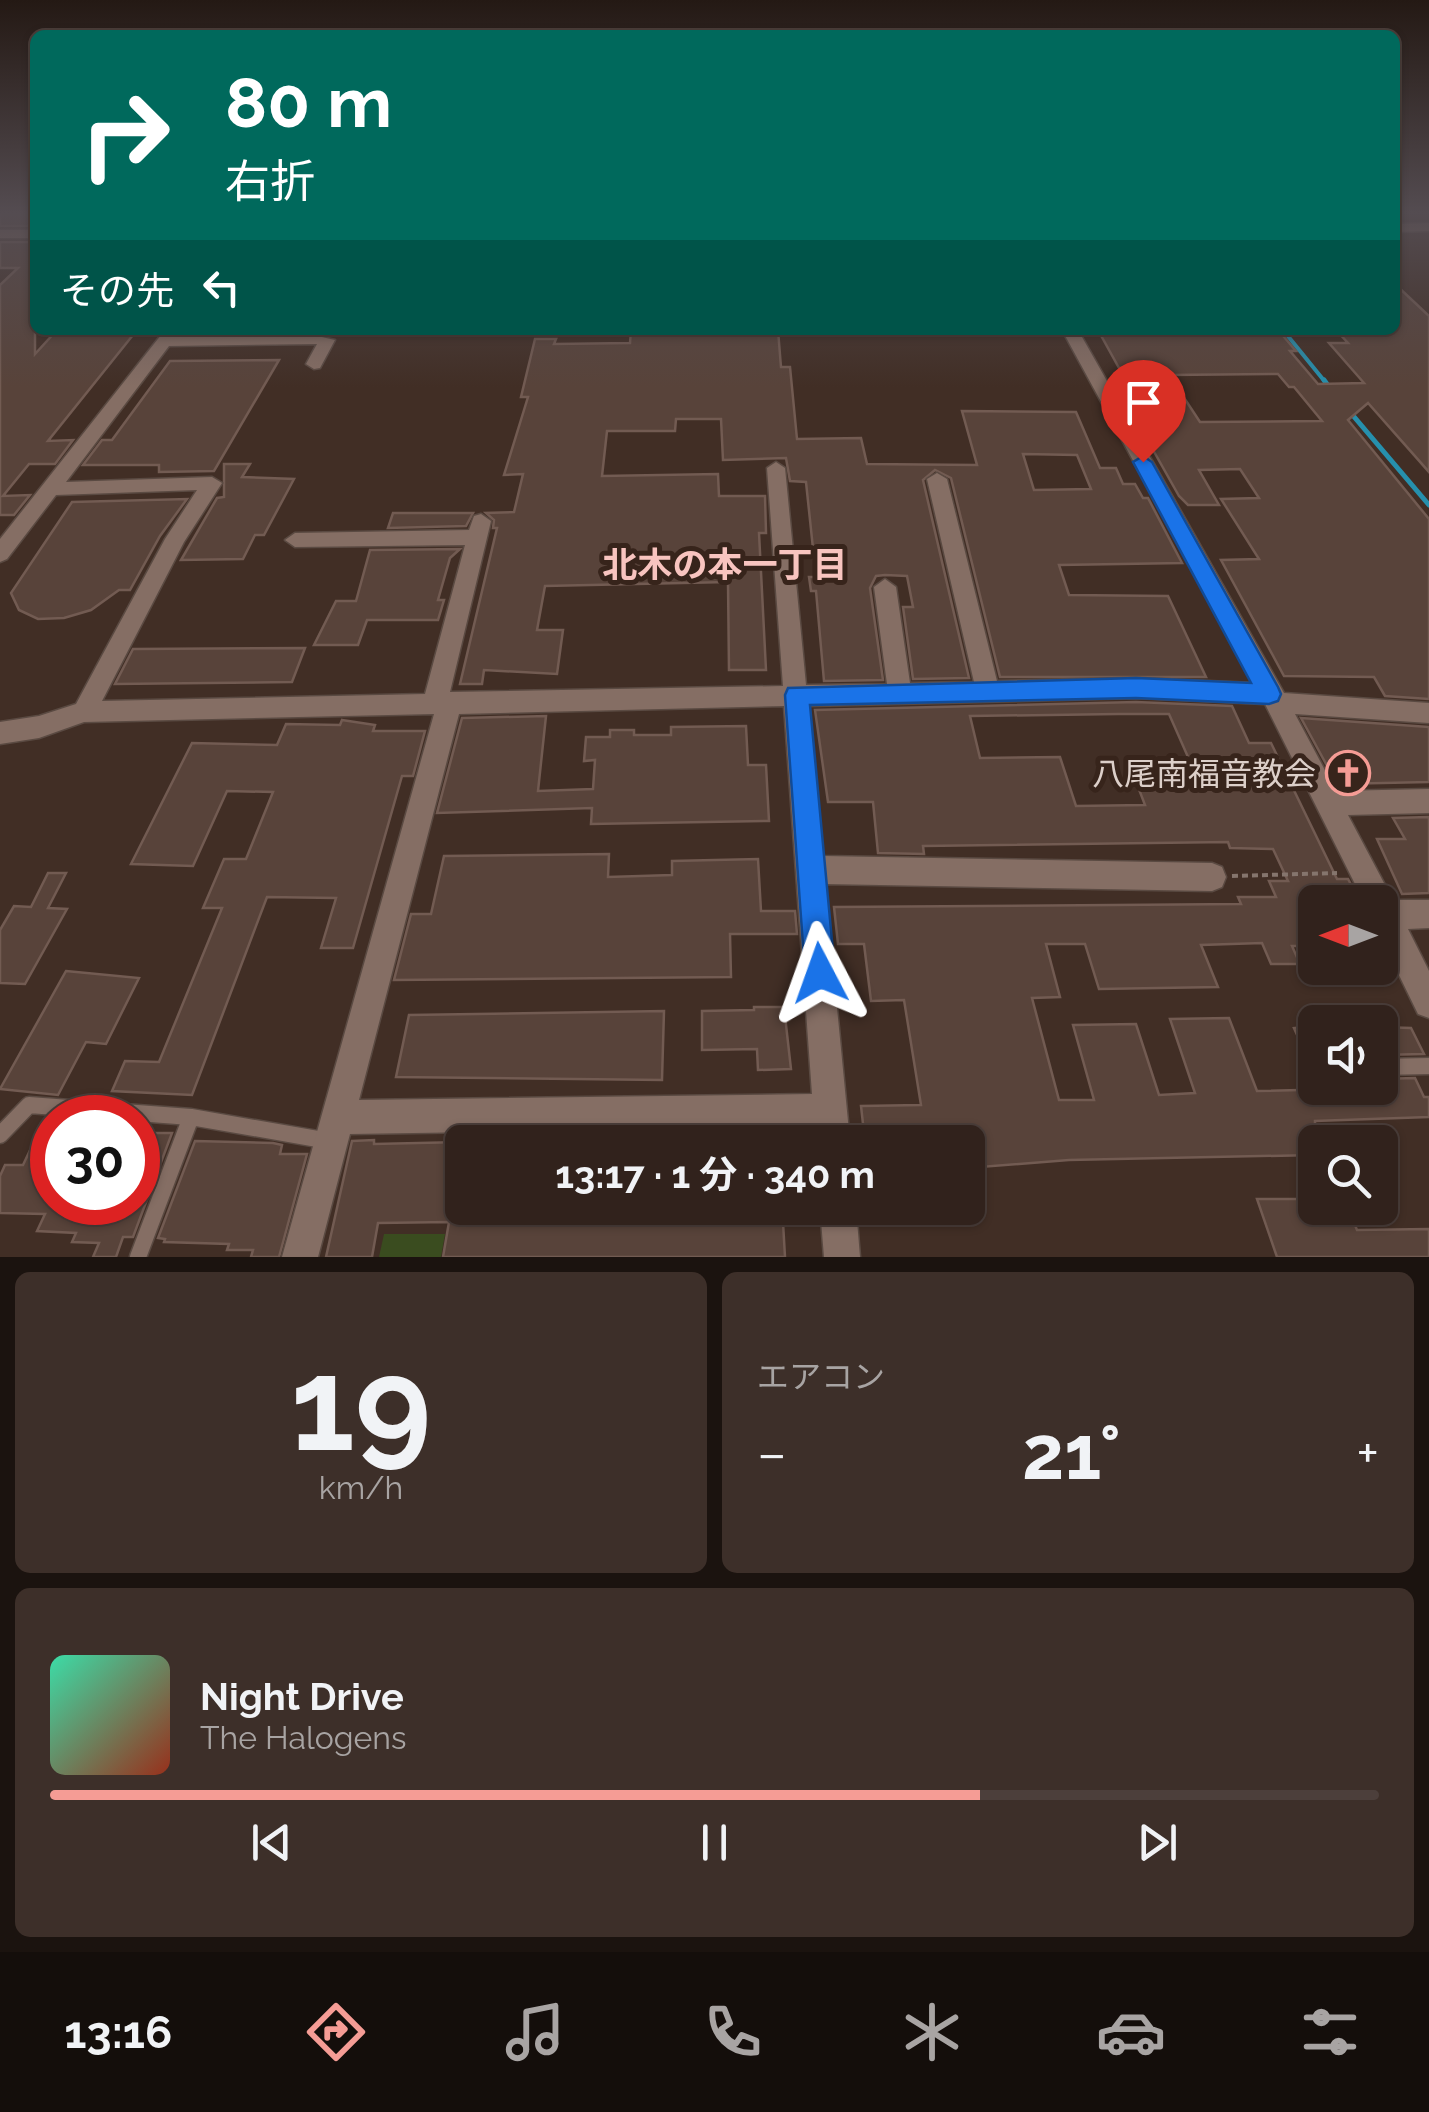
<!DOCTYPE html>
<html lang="ja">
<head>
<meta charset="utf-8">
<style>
	body { margin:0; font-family:Raleway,"Noto Sans JP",sans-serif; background:#3d2f29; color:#f1f3f6; height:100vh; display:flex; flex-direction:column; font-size:38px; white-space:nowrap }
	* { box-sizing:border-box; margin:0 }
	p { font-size:32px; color:#a8a4a3 }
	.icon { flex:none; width:55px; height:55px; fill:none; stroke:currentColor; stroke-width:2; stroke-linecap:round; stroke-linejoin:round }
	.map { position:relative; height:1257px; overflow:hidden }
	.sheet { display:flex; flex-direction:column; gap:15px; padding:15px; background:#1b130f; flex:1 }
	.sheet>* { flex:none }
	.top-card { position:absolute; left:30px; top:30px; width:1370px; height:305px; border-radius:15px; box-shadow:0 2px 8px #0004,0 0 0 2px #4c3f3b; background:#00695c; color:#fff; overflow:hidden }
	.needle { width:65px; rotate:270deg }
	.buttons { position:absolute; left:1298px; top:885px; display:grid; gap:20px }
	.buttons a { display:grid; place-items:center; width:100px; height:100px; border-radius:15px; background:#31221c; box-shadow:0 2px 8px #0004,0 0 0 2px #4c3f3b; font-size:50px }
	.speed { position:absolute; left:30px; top:1095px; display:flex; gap:20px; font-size:50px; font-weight:700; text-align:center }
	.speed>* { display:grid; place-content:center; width:130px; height:130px; border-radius:50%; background:#31221c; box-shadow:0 2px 8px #0004,0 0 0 2px #4c3f3b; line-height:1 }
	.speed .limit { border:15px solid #d22; background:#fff; color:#111 }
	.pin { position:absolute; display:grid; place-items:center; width:85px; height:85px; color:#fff; margin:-102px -42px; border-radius:50% 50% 50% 0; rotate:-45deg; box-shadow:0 0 10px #0007 }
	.pin .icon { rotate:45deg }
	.me { position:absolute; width:110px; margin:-55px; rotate:356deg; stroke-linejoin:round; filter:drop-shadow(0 0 8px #0008) }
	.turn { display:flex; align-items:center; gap:35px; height:210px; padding:0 30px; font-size:45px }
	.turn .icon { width:130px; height:130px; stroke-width:2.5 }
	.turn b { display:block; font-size:70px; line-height:85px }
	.then { display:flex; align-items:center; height:95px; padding:0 30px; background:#0003; gap:20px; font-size:38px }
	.big { font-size:75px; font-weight:700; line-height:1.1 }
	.sheet .card { flex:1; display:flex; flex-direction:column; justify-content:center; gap:15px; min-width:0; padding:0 35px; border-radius:15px; background:#3d2f29 }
	.sheet .dial { align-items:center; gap:0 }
	.dial b { font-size:130px; line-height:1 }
	.song { display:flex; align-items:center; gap:30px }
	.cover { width:120px; height:120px; border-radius:15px; background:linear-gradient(135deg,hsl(160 70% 55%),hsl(10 70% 35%)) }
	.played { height:10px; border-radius:5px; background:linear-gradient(90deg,#f59c95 70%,#4c3f3b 70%) }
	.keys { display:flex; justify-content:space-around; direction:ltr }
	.heat { display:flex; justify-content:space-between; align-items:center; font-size:55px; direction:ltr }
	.sheet .tiles { flex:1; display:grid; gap:15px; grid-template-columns:1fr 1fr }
	.card:last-child { grid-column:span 2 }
	.trip { position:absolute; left:445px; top:1125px; width:540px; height:100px; border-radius:15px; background:#31221c; box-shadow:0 2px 8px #0004,0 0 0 2px #4c3f3b; font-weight:700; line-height:100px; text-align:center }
	.tabs { display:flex; height:160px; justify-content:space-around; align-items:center; background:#140e0b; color:#a8a4a3 }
	.tabs .icon { width:70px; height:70px }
	.tabs .on { color:#f59c95 }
	.tabs b { font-size:45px; color:#f1f3f6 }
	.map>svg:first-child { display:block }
	.green { fill:#3a4c1f }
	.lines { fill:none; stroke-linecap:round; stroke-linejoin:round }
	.stream-far1 { stroke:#2690ad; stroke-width:4 }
	.stream { stroke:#2690ad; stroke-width:5 }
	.building { fill:#58433a; stroke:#725b52; stroke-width:2.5; fill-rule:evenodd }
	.lane-casing { stroke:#5a4a42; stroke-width:19 }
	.street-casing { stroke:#5a4a42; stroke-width:3 }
	.path { stroke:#85756d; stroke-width:4; stroke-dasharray:6 4; stroke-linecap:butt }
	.lane { stroke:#856e64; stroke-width:16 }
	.street { fill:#856e64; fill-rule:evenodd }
	.route { fill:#1a73e8; stroke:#114b97; stroke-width:2.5 }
	.labels { text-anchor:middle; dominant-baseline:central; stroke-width:10; stroke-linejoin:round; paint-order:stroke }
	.poi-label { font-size:32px; fill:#dccfc9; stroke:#37241b; text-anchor:end }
	.neighbourhood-label { font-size:35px; font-weight:bold; fill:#f8c4bf; stroke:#37241b }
</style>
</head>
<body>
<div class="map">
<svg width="1429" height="1257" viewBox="0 0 1429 1257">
	<rect width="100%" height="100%" fill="#412e25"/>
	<path class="green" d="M384 1234H445L441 1257H379Z"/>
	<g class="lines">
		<path class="stream-far1" d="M1283 330 1326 383"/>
		<path class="stream" d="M1324 380 1329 387
			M1350 412 1429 505"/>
	</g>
	<path class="building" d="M0 211H35V226H0Z
		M0 242H35V354L57 330H137L48 441 73 440 55 464H29L3 496 30 495 14 515H0V285L18 268H0Z
		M1395 284 1429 316V472L1368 403 1348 420 1429 519V699L1385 696 1374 677 1284 676 1221 560 1259 559 1221 499 1259 498 1240 469 1199 470 1219 505H1188L1179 496 1130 409H1166L1139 368H1119L1098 330H1278L1296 351H1290L1318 384 1364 383 1329 343H1348L1336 330H1395ZM1278 374 1289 387H1294L1322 421 1200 422 1169 375Z
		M631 330H778L781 367H790L797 439 861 438 867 464 977 465 962 411 1076 412 1100 468H1116L1123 484H1135L1143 498H1148L1182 563 1059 565 1069 595 1168 596 1206 677H1000L951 478 935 470 923 480 969 678 913 679 903 607H913L907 576 885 575 876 576 870 588 883 680 824 681 816 591H811L809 577H816L806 482 790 481 786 458 723 460 721 419H676L675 431H607L602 476 718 474 719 496H765L766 533H759L766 670H729L728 582 545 586 537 630H563L557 674 484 670 482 684H460L497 528H493L494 520 486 513 514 512 523 474 504 475 528 397H521L535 339H556L554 344 630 343ZM1023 454 1077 455 1091 489 1034 490Z
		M279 360 214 471 159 472V465H83L102 440H112L170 361Z
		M224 464H250L242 477 294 479 264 535H255L243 559 181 560 217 498 224 497Z
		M187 499 160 536 130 590H119L91 610 64 618 38 619 19 610 11 593 72 502Z
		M393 513H473L466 526 388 528Z
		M460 549 450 558 438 600H444L438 620H367L358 645H314L336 601H356L370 550Z
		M305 648 292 682 115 684 133 649Z
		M1136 702 1232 706 1249 743H1271L1337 879H1348L1356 894 1306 895 1315 915V946H1292L1300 964H1271L1262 943 1201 945 1218 987 1099 989 1085 944H1046L1060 997 1032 998 1059 1100H1094L1073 1025 1136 1024 1159 1095 1195 1093 1170 1019 1229 1018 1257 1091 1380 1088V1079L1415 1078 1424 1097H1429V1117L1315 1121V1155L1069 1160 968 1168V1142H865L861 1106 921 1105 904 1000 871 1001 864 944H838L834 907 1241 904 1238 897H1276L1269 881H1288L1273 849 1230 848 1228 842 923 846 924 854 878 853 873 802H828L815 710ZM1118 714H1169L1188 757 1127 758 1145 805 1076 806 1060 757 980 758 970 716Z
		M546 716 538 791 593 789 595 760 584 761 586 737H610V730H634V735H671V727L746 726 748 765H766L769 821 591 824 592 808 437 813 462 718Z
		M1301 718 1429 727V782L1337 784Z
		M342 720 375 725 373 731H425L413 776H402L353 948H321L336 898 267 897 192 1095 112 1091 125 1061 159 1062 222 908H203L224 859H246L273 792 227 791 193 866 131 864 192 743 277 745 286 724 340 725Z
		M1429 817V893L1402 894 1377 839H1405L1393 818Z
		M609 854 608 877 672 875V861L758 859 761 911H795L797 934H730L731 977 394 980 411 914H431L444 856Z
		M48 873H66L48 908 67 909 25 984 0 983V930L14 906 31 907Z
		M66 971 139 978 106 1044 86 1042 58 1095 0 1089Z
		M754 1007H784L791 1069 758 1070 757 1049 702 1050V1011L754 1010Z
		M664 1011 662 1080 396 1077 409 1015Z
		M1315 1026V1075L1294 1028Z
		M1380 1027 1411 1028 1424 1054 1380 1055Z
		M41 1127 52 1128V1202H138L141 1133H172L133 1237H123L116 1257H93L99 1243 72 1242 76 1233 37 1231 45 1214 0 1213V1176L5 1165H23Z
		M799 1131V1142H662V1133Z
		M374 1140V1144L462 1142V1208H817V1221L783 1222 785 1257H443L449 1222 378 1223 372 1257H326L352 1141Z
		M195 1141 273 1143 282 1145 280 1154H307L279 1257H251L253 1250H227L229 1244 164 1242 165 1239 158 1238Z
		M1257 1199H1315V1208H1348L1357 1230 1429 1229V1257H1277Z"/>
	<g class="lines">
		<defs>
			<path id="lane" d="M1380 1067 1429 1066
				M0 1135 29 1105 191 1117 329 1141
				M138 1257 191 1117"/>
			<path id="street" d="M1429 223V231L1395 232V224Z
				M0 230H35V238H0Z
				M165 330H181L176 336H295L300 330H316L313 335 335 340 320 368 314 369 306 364 317 344 169 346 66 482 212 477 222 483 184 542 102 701 425 694 465 545 295 547 285 540 295 533 469 530 474 516 481 514 491 521 450 692 783 686 767 468 776 462 785 468 806 685 887 684 874 587 885 579 896 587 910 683 974 682 927 479 937 473 947 479 997 681 1136 678 1254 683 1062 330H1078L1284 693 1429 703V723L1295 714 1336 791 1429 789V813L1348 815 1393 900H1429V928L1408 929 1429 971V1018L1418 1014 1380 936V902H1364L1265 704 1136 698 808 706 823 856 1212 863 1222 867 1226 877 1222 887 1212 891 825 884 850 1142H816L815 1127 350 1134 318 1257H282L434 714 84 722 39 738 0 744V722L39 716 76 704 165 539 197 490 56 495 7 559 0 562V539ZM784 706 812 1094 359 1100 459 714Z
				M820 1208H856L860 1257H824Z"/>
		</defs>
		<use href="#lane" class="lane-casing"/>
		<use href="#street" class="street-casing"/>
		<path class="path" d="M1232 876 1337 873"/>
		<use href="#lane" class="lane"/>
		<use href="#street" class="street"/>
	</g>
	<linearGradient id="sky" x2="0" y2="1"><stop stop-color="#241914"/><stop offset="0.55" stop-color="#544c51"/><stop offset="1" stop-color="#544c51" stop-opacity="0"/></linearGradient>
	<rect width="1429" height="387" fill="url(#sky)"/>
	<path class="route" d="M1143 456 1152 462 1278 687 1281 694 1278 701 1269 704 1136 698 810 705 835 973 831 984 820 988 809 984 805 973 785 695 788 688 1136 678 1251 683 1133 462Z"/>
	<defs>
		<symbol id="church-ring" viewBox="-11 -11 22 22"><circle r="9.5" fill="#37241b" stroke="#f59c95" stroke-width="1.5"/><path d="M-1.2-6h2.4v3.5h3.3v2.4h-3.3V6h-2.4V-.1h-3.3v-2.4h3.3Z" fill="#f59c95"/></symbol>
	</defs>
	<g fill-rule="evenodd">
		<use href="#church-ring" x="1323" y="748" width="50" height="50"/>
	</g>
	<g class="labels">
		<g class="poi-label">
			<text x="1316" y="773">八尾南福音教会</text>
		</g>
		<g class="neighbourhood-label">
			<text x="725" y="564">北木の本一丁目</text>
		</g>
	</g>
</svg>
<div class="buttons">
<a><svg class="needle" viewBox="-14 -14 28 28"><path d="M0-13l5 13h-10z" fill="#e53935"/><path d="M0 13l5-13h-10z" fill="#a8a4a3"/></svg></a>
<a><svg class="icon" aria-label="sound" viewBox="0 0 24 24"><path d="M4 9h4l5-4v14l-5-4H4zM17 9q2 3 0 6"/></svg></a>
<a><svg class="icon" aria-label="search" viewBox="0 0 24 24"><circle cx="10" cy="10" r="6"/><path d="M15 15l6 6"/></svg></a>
</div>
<div class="speed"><div class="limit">30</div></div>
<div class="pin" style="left:1143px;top:462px;background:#d93025"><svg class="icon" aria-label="arrive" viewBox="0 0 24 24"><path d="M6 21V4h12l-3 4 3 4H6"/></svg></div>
<svg class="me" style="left:820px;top:973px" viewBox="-20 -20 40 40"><path d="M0-17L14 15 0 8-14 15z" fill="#1a73e8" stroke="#fff" stroke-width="4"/></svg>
<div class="trip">13:17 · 1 分 · 340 m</div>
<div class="top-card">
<div class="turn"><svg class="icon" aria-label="right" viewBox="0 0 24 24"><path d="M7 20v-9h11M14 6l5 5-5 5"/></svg><div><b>80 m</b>右折</div></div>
<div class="then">その先<svg class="icon" aria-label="left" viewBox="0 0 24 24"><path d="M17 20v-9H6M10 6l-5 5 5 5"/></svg></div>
</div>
</div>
<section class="sheet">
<div class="tiles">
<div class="card dial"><b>19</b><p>km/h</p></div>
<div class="card"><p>エアコン</p>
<div class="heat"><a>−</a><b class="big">21°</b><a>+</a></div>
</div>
<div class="card">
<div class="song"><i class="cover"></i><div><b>Night Drive</b><p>The Halogens</p></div></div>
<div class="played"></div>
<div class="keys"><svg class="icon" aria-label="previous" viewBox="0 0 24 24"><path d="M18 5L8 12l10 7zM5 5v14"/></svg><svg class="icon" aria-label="pause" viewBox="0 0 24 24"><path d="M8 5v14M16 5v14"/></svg><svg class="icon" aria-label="next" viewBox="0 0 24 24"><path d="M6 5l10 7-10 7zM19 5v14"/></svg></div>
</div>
</div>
</section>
<nav class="tabs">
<b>13:16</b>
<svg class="icon on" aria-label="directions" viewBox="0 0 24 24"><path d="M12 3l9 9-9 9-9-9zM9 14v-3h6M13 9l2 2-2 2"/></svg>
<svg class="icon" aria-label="music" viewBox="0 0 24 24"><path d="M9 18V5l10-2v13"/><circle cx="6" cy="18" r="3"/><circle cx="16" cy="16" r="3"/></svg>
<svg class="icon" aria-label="phone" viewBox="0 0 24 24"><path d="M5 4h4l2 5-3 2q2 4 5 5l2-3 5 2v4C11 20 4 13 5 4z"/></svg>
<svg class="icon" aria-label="climate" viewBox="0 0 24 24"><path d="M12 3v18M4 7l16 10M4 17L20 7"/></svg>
<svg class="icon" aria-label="car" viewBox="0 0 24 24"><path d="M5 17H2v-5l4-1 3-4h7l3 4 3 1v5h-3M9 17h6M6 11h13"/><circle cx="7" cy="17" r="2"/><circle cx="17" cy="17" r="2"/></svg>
<svg class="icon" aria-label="filters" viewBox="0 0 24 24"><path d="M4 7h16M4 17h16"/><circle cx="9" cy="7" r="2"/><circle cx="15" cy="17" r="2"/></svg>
</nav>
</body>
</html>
